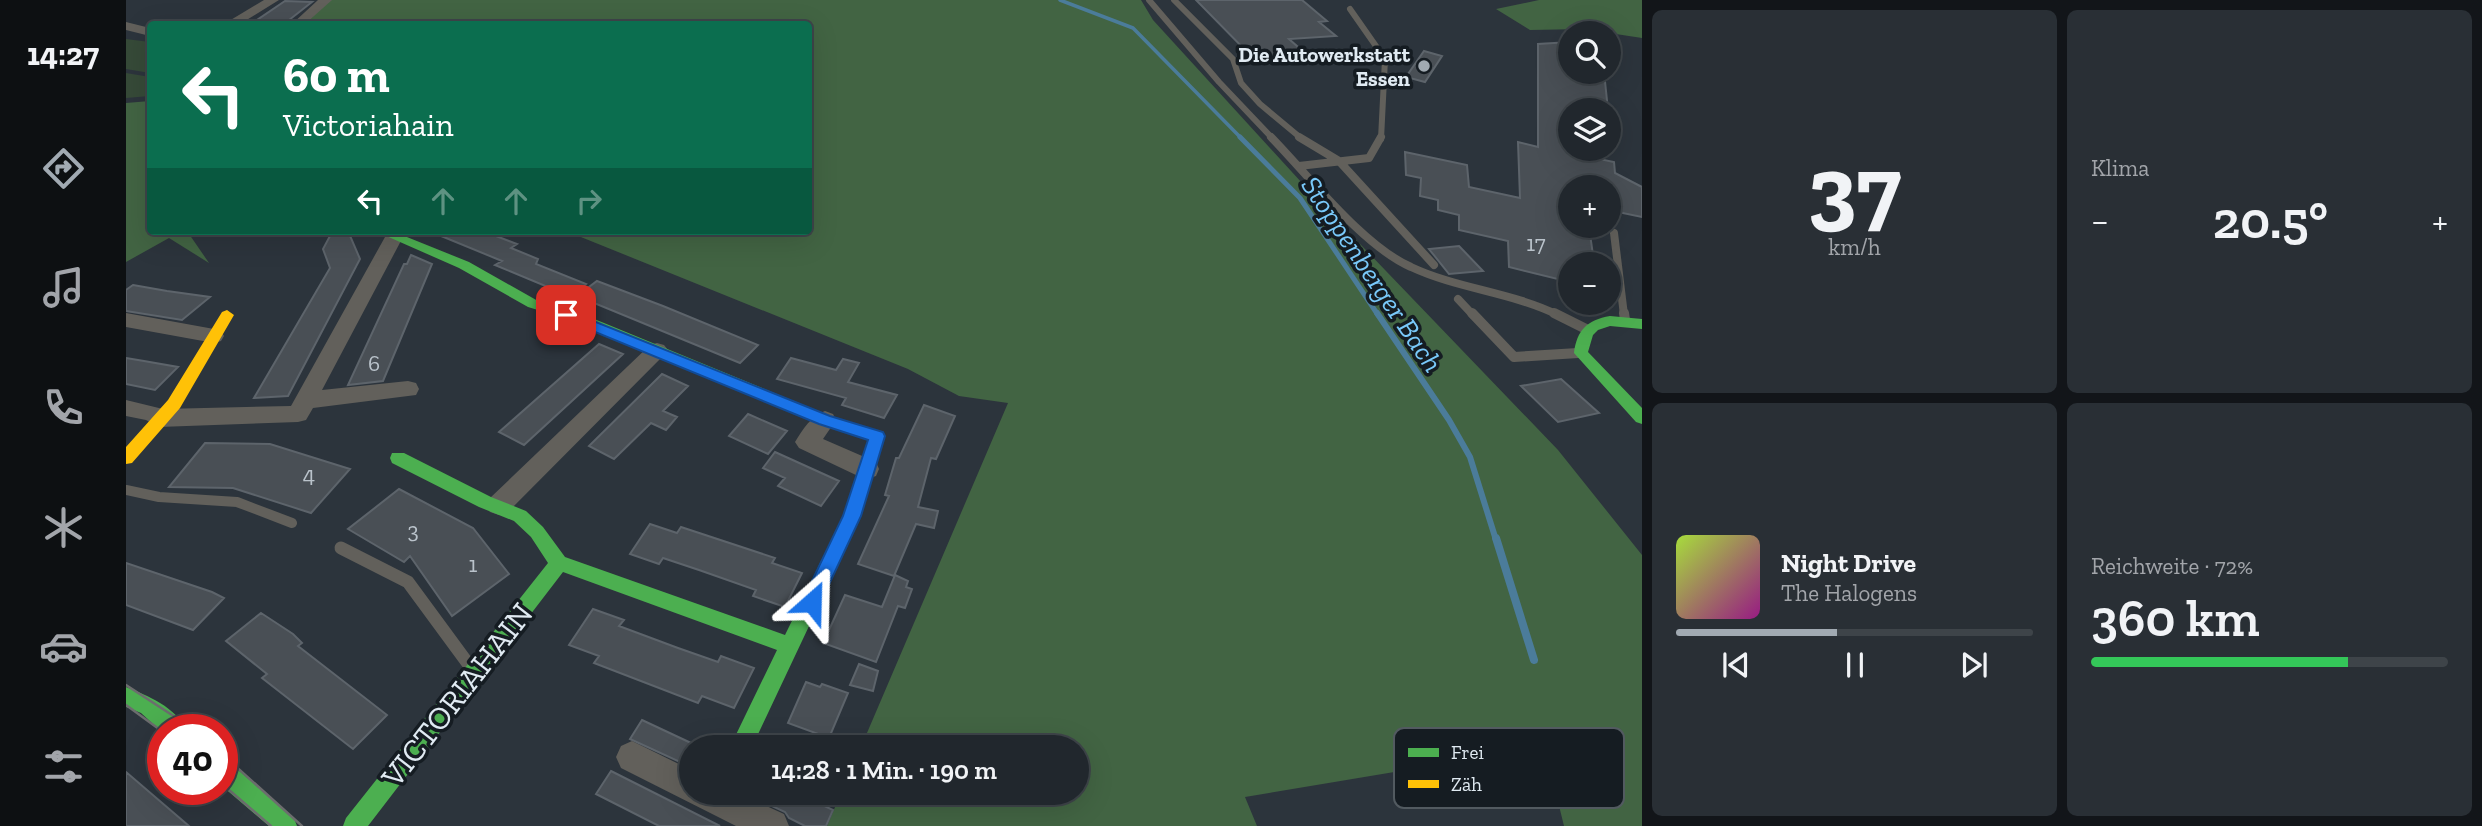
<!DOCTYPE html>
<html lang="de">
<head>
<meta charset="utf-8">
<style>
	body { margin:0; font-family:"Zilla Slab",serif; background:#292f35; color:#f1f3f6; height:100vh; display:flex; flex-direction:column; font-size:26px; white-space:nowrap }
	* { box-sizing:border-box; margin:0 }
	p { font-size:23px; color:#a2a5aa }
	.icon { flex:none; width:38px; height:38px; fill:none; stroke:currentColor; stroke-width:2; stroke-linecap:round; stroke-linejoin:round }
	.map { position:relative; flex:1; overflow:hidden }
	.side { display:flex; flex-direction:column; gap:10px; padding:10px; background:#121519; width:840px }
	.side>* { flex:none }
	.hud { position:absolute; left:21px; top:21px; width:665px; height:214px; border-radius:7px; box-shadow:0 7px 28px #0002,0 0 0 2px #3e4449; background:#0b6e4f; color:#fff; overflow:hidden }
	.buttons { position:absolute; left:1432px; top:21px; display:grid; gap:14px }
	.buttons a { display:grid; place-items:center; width:63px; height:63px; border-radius:50%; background:#21272d; box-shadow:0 7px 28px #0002,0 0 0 2px #3e4449; font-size:35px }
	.speed { position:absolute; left:21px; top:714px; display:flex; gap:14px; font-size:35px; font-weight:700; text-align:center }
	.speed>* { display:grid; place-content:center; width:91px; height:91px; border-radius:50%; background:#21272d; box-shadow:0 7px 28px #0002,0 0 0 2px #3e4449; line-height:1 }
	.speed .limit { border:10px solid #d22; background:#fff; color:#111 }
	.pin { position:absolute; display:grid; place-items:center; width:60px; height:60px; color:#fff; margin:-30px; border-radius:14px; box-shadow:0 4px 10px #0006 }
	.me { position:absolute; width:77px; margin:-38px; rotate:25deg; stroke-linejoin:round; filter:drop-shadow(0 0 5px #0008) }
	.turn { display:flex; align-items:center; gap:24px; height:147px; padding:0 21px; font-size:32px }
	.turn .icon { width:91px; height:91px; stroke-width:2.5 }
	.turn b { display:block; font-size:49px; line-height:60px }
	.lanes { display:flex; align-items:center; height:66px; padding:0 21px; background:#0003; justify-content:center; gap:35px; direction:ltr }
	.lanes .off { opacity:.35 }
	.big { font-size:52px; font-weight:600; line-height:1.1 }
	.side .card { flex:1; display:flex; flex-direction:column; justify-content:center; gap:10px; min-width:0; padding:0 24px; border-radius:10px; background:#292f35 }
	.side .dial { align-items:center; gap:0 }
	.dial b { font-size:91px; line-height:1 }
	.song { display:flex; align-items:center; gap:21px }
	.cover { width:84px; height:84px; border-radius:10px; background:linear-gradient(135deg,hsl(80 70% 55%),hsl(310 70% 35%)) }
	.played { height:7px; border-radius:4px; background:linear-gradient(90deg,#a1aab2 45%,#3e4449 45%) }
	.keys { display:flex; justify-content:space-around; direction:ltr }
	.heat { display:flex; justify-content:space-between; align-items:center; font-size:38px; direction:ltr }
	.charge { height:10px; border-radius:5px; background:linear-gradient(90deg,#34c759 72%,#3e4449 0) }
	.side .tiles { flex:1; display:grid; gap:10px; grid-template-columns:repeat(2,1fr) }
	.trip { position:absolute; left:553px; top:735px; width:410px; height:70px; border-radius:35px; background:#21272d; box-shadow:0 7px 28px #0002,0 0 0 2px #3e4449; font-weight:600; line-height:70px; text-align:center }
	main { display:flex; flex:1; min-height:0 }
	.tabs { display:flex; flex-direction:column; width:126px; justify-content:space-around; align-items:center; background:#0d1012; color:#a2a5aa }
	.tabs .icon { width:49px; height:49px }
	.tabs .selected { color:#a1aab2 }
	.tabs b { font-size:32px; color:#f1f3f6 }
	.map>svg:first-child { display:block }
	.green { fill:#364a38 }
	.forest { fill:#426443 }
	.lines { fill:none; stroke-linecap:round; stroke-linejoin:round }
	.stream-far3 { stroke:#4b7c9a; stroke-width:3.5 }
	.stream-far2 { stroke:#4b7c9a; stroke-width:5 }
	.stream-far1 { stroke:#4b7c9a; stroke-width:6 }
	.stream { stroke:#4b7c9a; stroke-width:8 }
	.building { fill:#494f55; stroke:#5d646b; stroke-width:2 }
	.lane-far3 { stroke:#62605b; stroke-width:6 }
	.lane-far2 { stroke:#62605b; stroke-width:8 }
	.lane-far1 { stroke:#62605b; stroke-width:10 }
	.lane { stroke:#62605b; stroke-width:13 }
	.street { fill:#62605b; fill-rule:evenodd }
	.fast { fill:#4caf50; fill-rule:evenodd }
	.slow { fill:#ffc107; fill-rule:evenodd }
	.tram { stroke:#6c6d6e; stroke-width:2.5 }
	.route { fill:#1a73e8; stroke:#114b97; stroke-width:2 }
	.poi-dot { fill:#a1aab2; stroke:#151c22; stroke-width:2.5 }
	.labels { text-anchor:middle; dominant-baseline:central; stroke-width:7; stroke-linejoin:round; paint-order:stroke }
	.far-poi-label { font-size:21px; font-weight:bold; fill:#e0eaf2; stroke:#151c22; text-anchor:end }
	.number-label { font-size:23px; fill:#bac3cb }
	.water-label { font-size:28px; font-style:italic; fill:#79c9fa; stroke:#151c22 }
	.near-street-label { font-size:32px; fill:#e0eaf2; stroke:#151c22 }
	.key { fill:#151c22; stroke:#525a60; stroke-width:2 }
	.key-label { font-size:19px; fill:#e0eaf2 }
</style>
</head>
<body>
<main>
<nav class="tabs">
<b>14:27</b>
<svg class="icon selected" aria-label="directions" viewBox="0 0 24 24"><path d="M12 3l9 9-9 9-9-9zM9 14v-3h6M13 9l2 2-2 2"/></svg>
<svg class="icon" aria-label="music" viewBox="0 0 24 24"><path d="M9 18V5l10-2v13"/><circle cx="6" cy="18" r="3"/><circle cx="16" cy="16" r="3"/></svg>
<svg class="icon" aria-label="phone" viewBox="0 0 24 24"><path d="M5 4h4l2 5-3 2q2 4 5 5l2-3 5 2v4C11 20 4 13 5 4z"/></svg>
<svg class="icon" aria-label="climate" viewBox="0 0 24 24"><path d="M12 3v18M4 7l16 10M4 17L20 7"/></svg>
<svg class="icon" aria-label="car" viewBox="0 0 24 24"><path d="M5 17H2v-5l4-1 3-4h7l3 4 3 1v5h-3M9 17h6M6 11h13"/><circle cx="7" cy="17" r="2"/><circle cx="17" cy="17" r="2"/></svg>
<svg class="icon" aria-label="filters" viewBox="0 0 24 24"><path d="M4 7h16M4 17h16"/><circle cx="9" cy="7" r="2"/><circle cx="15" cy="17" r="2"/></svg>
</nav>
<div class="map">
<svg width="1516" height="826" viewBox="0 0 1516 826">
	<rect width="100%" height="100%" fill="#2c343c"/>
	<path class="green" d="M0 39 24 42V73L0 69Z
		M0 73 24 77V96L0 98Z"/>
	<path class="forest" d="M201 0H1015L1027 20 1187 195 1432 450 1516 555V826H1438L1423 765 1400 750 1119 797 1131 826H701L715 793H950V747H735L882 403 833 396 782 369 440 231H682V24H173Z
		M1413 0H1516V38L1457 29 1404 30 1370 9Z
		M24 101V231H61L83 263 43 238 0 262V103Z"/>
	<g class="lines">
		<path class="stream-far3" d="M934 0 1007 28 1116 139"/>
		<path class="stream-far2" d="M1114 137 1174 198 1252 315"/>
		<path class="stream-far1" d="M1251 313 1323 420 1344 457 1370 540"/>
		<path class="stream" d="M1370 538 1408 660"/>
	</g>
	<path class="building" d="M1070 0H1176L1201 21 1193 22 1210 36 1163 39 1180 54 1126 57Z
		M159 1 186 2 158 24H125Z
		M1444 42V72H1478L1482 110H1444V153L1488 162 1489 173 1516 187V217L1482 210V187H1444V230L1464 234 1468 262 1448 257 1449 264H1444V282L1383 267 1382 241 1333 230V215L1312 210V200L1294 196 1295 178 1280 175 1279 152 1341 165 1343 187 1394 198 1392 142 1412 147V44Z
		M1298 51 1316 56 1299 82 1280 77Z
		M213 231H222L234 259 162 396 128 398 204 268 197 249 205 234Z
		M303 231H357L391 244 385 248 412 259 410 264 460 284 439 300 417 291 422 287 369 265 376 261Z
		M1333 246 1357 271 1323 274 1303 249Z
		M285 255 306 264 257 381 222 385 278 264H281Z
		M471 281 537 306 632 345 614 363 451 296Z
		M7 285 41 291 84 297 56 320 0 311V290Z
		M473 344 497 354 398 445 373 432Z
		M0 358 18 361 52 367 29 390 0 384Z
		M665 358 710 370 717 359 733 363 722 382 771 395 758 418 716 405 720 398 651 379Z
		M536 374 562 386 537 411 551 417 540 430 525 423 488 459 463 446Z
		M1435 379 1473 413 1432 422 1395 386Z
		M798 405 829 416 810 459 805 458 792 507 812 511 808 528 790 524 768 576 732 564 763 496 759 495 770 458H773Z
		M622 414 661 431 642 454 603 436Z
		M79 443 144 444 224 469 185 513 107 488 43 487Z
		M649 452 713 481 695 506 652 486 659 478 637 468Z
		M273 489 347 528 383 574 326 616 284 556 278 562 222 529Z
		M524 524 551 533 555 527 649 558 646 563 676 573 659 607 627 596 630 590 573 570 537 558 533 564 504 554Z
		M0 563 86 592 98 598 67 630 0 605Z
		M769 575 782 581 780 587 786 589 779 608 772 606 750 662 697 643 719 595 756 607Z
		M467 609 498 620 493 626 552 648 592 662 595 656 628 668 608 708 576 696 572 703 468 663 473 656 443 645Z
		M135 613 167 634 176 643 172 646 261 715 227 749 136 678 141 674 100 641Z
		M733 664 752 671 747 691 724 685Z
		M680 682 694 687 696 684 722 693 703 738 662 723Z
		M516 720 565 743V767L504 739Z
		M485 771 594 826H533L470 794Z
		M0 772 63 826H0Z
		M618 793H671L707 810 700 826H679L663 818 659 812Z"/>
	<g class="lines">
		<path class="lane-far3" d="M1023 0 1093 82 1147 139
			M1048 0 1107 59 1115 83 1134 104 1176 139
			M1224 9 1259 59 1255 139"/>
		<path class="lane-far2" d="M1145 137C1183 176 1237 246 1285 267 1332 289 1385 292 1432 315
			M1173 137 1213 161 1308 265
			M1173 166 1243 158 1255 137
			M1488 233 1498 315
			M1332 299 1347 315"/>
		<path class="lane-far1" d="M1346 313 1388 357 1452 353
			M1428 313 1460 329
			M1498 313 1499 320
			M0 490 33 497 111 502 166 523"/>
		<path class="lane" d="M215 548 282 582 343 665"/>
		<path class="street" d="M138 0H153L114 24H98Z
			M192 0H206L179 24H166Z
			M0 22 24 28V36L0 30Z
			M268 231 277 237 196 390 282 381 290 383 293 389 290 395 187 408 180 420 172 422 33 427 20 420 0 416V400L37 409 165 406 259 237Z
			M0 313 88 329 95 331 98 336 95 341 88 343 0 327Z
			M531 343 538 345 542 350 538 355 382 512 373 515 364 512 360 505 364 498 524 345Z
			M699 411 707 414 710 420 697 439 750 462 753 469 750 476 741 479 732 476 673 448 669 442C676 430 686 415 699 411Z
			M506 741 565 770V793H612L658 814 663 826H610L495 768 490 757 495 746Z"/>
		<path class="fast" d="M249 231H266L343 262 412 301 461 316 704 416 757 432 759 436 735 516 626 747H604L651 650 437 572 242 826H217L220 818 422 563 405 537 388 521 353 507 266 463 264 458 266 453H278L365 497 400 511 417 527 439 557 659 635 717 516 742 439 693 424 451 322 402 307 333 268Z
			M1484 316 1516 319V329L1484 326 1472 330 1467 335 1462 352 1516 408V424L1510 422 1448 353C1451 330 1461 320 1484 316Z
			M0 687C22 696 50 707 60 730H37V733L15 713 0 707Z
			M96 760 104 763 168 818 171 826H143L96 786Z"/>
		<path class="slow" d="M101 310 108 315 54 408 6 463 0 464V447L42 400 96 312Z"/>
		<path class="tram" d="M0 685 69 730
			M0 705 37 732
			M96 754 176 826
			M96 784 145 826"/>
	</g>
	<path class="route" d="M440 310 704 416 757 432 759 436 735 516 692 608 686 611 679 608 676 602 717 516 742 440 693 424 435 318 433 315Z"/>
	<circle class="poi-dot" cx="1298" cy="66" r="7"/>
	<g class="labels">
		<g class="far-poi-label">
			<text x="1284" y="54">Die Autowerkstatt<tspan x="1284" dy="24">Essen</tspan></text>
		</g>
		<g class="number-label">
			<text x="1410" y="243">17</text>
			<text x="248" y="363">6</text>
			<text x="183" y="474">4</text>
			<text x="287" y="530">3</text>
			<text x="347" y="564">1</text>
		</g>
		<g class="water-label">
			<text transform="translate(1246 274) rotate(56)">Stoppenberger Bach</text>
		</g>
		<g class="near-street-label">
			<text transform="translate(331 695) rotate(-52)">VICTORIAHAIN</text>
		</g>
	</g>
	<rect x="1268" y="728" width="230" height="80" rx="10" class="key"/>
	<rect x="1282" y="748" width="31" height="9" fill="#4caf50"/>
	<rect x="1282" y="780" width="31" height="8" fill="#ffc107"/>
	<g class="key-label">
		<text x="1325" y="759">Frei</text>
		<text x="1325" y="791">Zäh</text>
	</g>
</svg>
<div class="buttons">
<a><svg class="icon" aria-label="search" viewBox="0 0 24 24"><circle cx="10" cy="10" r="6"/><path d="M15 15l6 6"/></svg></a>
<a><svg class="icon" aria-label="layers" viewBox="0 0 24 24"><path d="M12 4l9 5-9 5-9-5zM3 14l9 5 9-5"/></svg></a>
<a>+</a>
<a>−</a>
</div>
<div class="speed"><div class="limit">40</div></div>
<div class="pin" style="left:440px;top:315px;background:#d93025"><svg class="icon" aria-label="arrive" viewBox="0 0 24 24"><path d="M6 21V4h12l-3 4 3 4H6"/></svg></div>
<svg class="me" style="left:686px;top:602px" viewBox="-20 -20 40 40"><path d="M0-17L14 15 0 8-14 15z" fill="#1a73e8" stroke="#fff" stroke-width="4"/></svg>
<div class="trip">14:28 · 1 Min. · 190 m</div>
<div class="hud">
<div class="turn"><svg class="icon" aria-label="left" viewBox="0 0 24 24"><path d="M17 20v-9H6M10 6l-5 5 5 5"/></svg><div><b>60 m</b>Victoriahain</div></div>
<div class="lanes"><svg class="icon" aria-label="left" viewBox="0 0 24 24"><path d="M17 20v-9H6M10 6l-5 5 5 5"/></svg><svg class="icon off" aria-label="ahead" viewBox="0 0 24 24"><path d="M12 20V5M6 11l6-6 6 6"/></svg><svg class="icon off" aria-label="ahead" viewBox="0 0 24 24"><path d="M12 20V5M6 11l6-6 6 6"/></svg><svg class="icon off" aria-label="right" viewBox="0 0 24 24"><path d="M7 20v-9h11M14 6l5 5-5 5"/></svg></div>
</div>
</div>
<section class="side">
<div class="tiles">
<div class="card dial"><b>37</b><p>km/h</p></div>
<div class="card"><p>Klima</p>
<div class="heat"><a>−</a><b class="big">20.5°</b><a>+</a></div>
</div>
<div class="card">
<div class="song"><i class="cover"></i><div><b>Night Drive</b><p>The Halogens</p></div></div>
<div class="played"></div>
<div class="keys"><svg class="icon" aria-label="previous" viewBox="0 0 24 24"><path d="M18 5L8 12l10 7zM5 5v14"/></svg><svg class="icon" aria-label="pause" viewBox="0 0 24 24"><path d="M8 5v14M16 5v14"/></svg><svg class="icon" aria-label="next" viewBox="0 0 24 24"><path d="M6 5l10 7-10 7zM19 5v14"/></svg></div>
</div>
<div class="card"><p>Reichweite · 72%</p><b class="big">360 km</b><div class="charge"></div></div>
</div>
</section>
</main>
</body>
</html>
